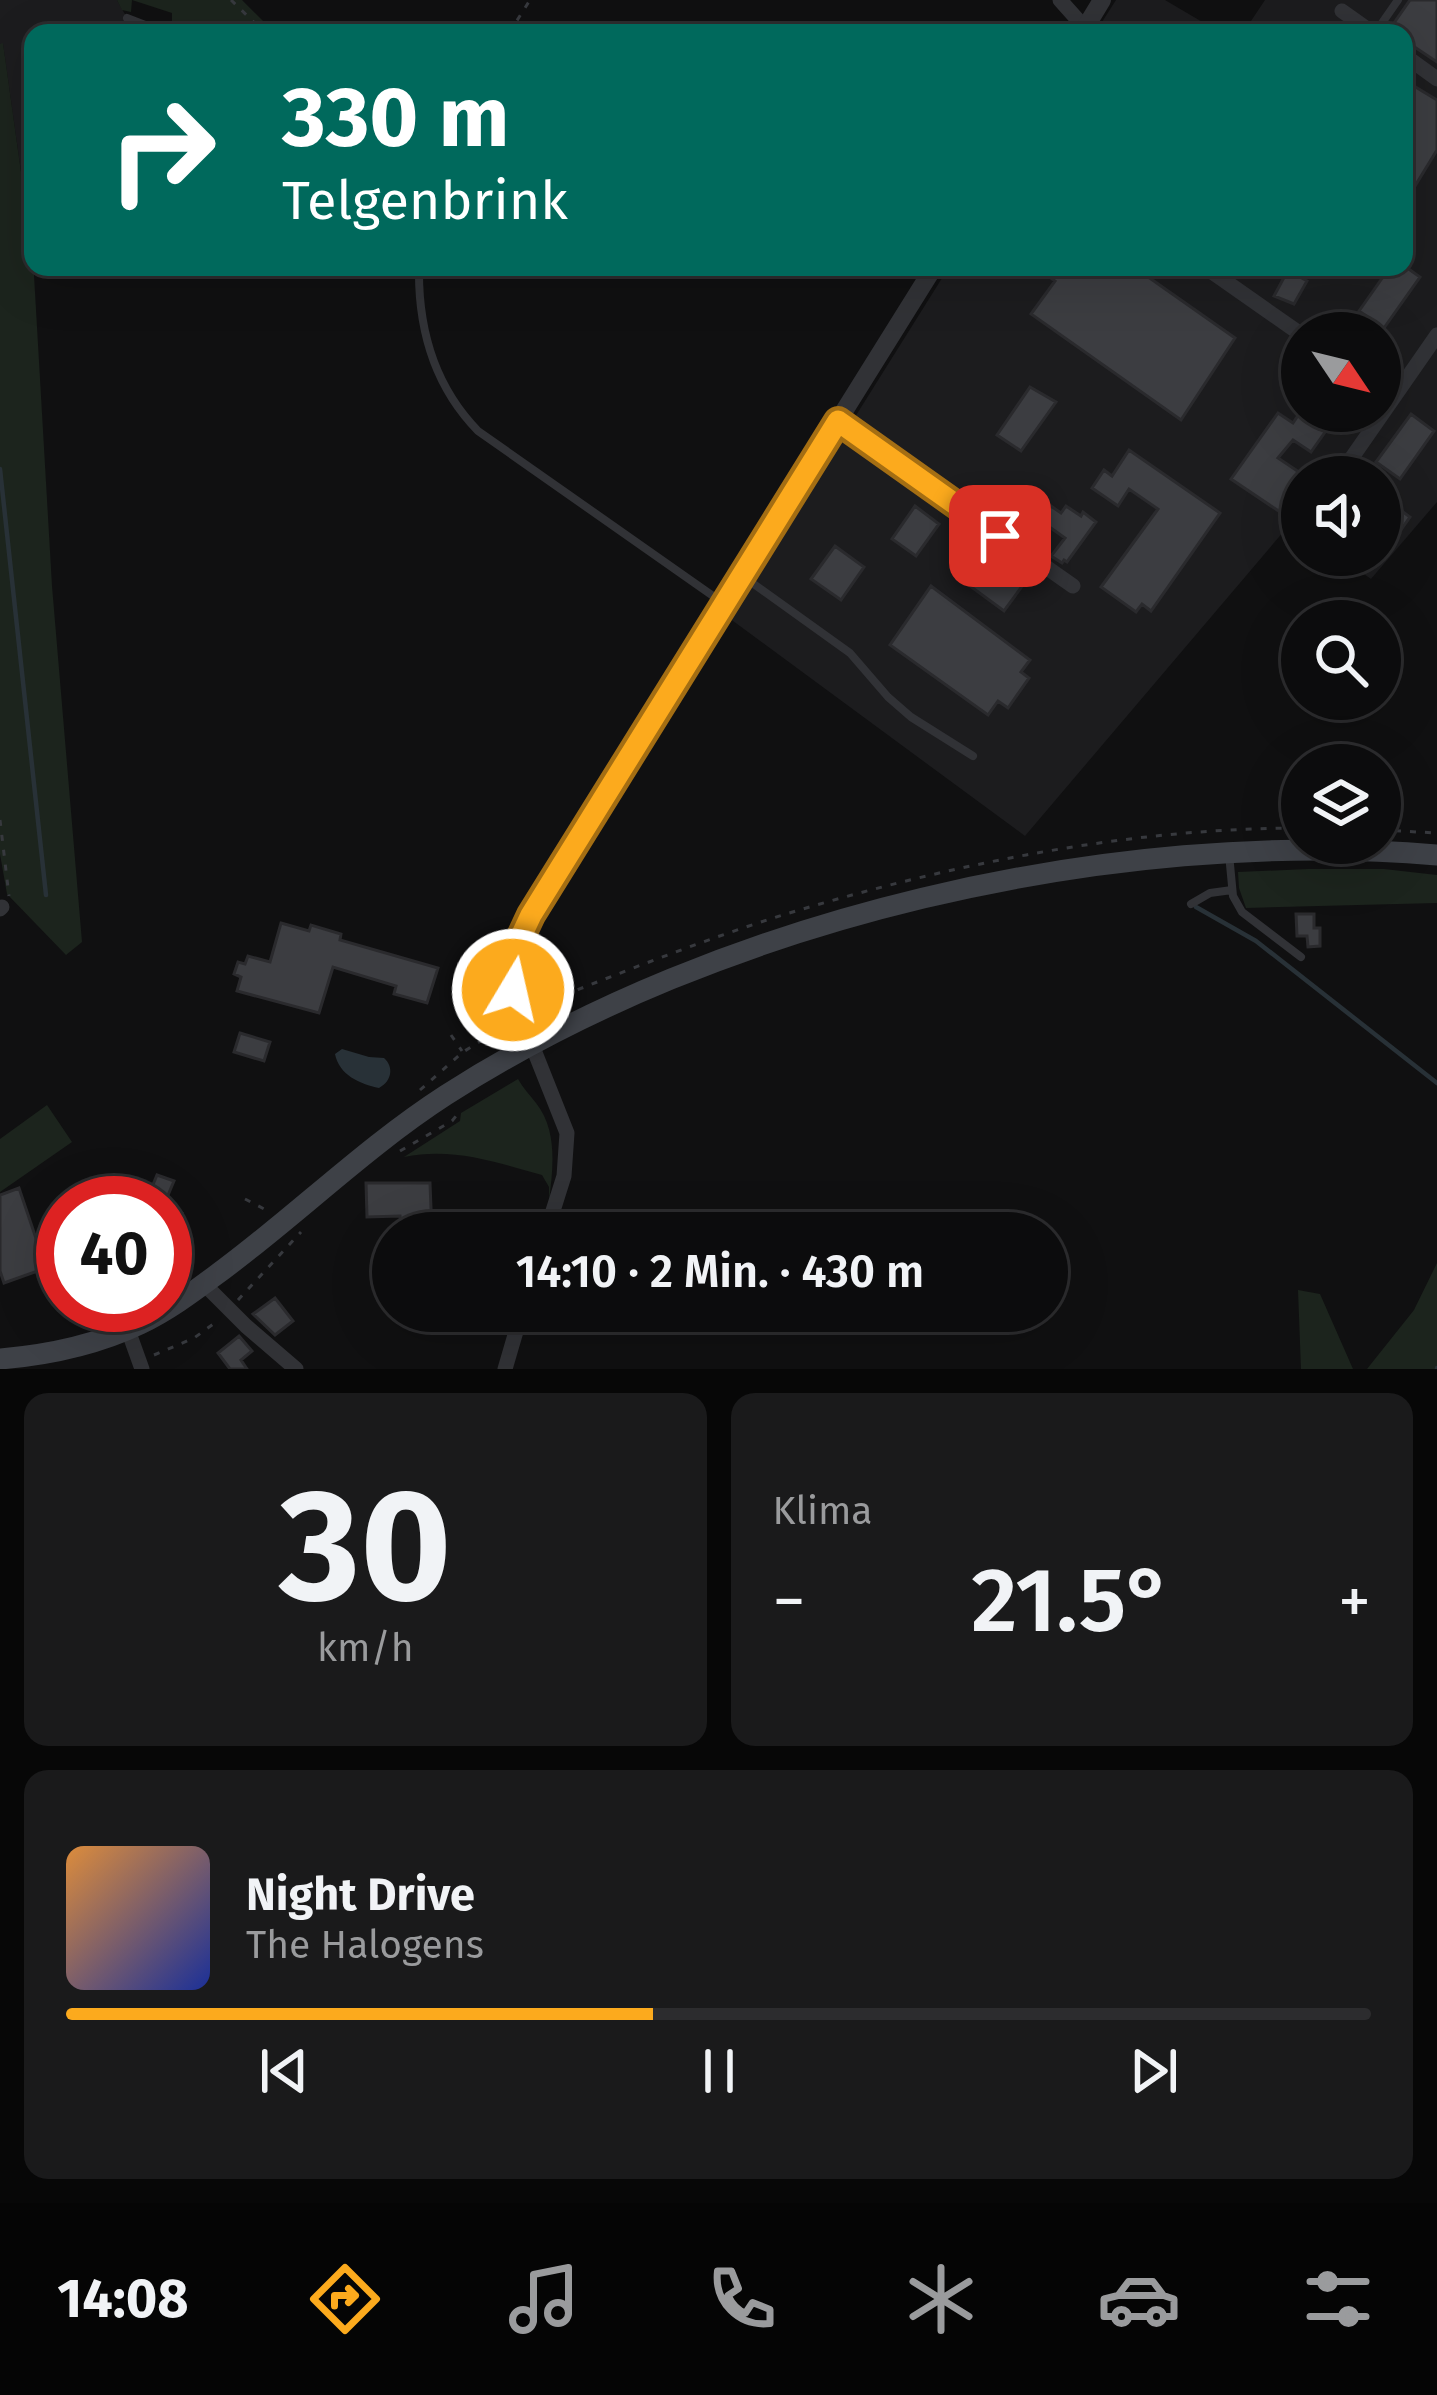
<!DOCTYPE html>
<html lang="de">
<head>
<meta charset="utf-8">
<style>
	body { margin:0; font-family:"Fira Sans",sans-serif; background:#1a1a1b; color:#f1f3f6; height:100vh; display:flex; flex-direction:column; font-size:45px; white-space:nowrap }
	* { box-sizing:border-box; margin:0 }
	p { font-size:39px; color:#9a9b9d }
	.icon { flex:none; width:66px; height:66px; fill:none; stroke:currentColor; stroke-width:2; stroke-linecap:round; stroke-linejoin:round }
	.map { position:relative; height:1369px; overflow:hidden }
	.side { display:flex; flex-direction:column; gap:24px; padding:24px; background:#070707; flex:1 }
	.side>* { flex:none }
	.guide { position:absolute; left:24px; top:24px; width:1389px; height:252px; border-radius:24px; box-shadow:0 12px 48px #0002,0 0 0 3px #2c2c2e; background:#00695c; color:#fff; overflow:hidden }
	.needle { width:78px; rotate:125deg }
	.controls { position:absolute; left:1281px; top:312px; display:grid; gap:24px }
	.controls a { display:grid; place-items:center; width:120px; height:120px; border-radius:50%; background:#0c0c0d; box-shadow:0 12px 48px #0002,0 0 0 3px #2c2c2e; font-size:60px }
	.speed { position:absolute; left:36px; top:1176px; display:flex; gap:24px; font-size:60px; font-weight:700; text-align:center }
	.speed>* { display:grid; place-content:center; width:156px; height:156px; border-radius:50%; background:#0c0c0d; box-shadow:0 12px 48px #0002,0 0 0 3px #2c2c2e; line-height:1 }
	.speed .limit { border:18px solid #d22; background:#fff; color:#111 }
	.pin { position:absolute; display:grid; place-items:center; width:102px; height:102px; color:#fff; margin:-51px; border-radius:24px; box-shadow:0 6px 18px #0006 }
	.me { position:absolute; width:132px; margin:-66px; rotate:9deg; stroke-linejoin:round; filter:drop-shadow(0 0 9px #0008) }
	.turn { display:flex; align-items:center; gap:42px; height:252px; padding:0 60px; font-size:54px }
	.turn .icon { width:156px; height:156px; stroke-width:2.5 }
	.turn b { display:block; font-size:84px; line-height:102px }
	.big { font-size:90px; font-weight:600; line-height:1.1 }
	.side .card { flex:1; display:flex; flex-direction:column; justify-content:center; gap:18px; min-width:0; padding:0 42px; border-radius:24px; background:#1a1a1b }
	.side .dial { align-items:center; gap:0 }
	.dial b { font-size:156px; line-height:1 }
	.song { display:flex; align-items:center; gap:36px }
	.cover { width:144px; height:144px; border-radius:18px; background:linear-gradient(135deg,hsl(30 70% 55%),hsl(230 70% 35%)) }
	.played { height:12px; border-radius:6px; background:linear-gradient(90deg,#fcaa1d 45%,#2c2c2e 45%) }
	.keys { display:flex; justify-content:space-around; direction:ltr }
	.heat { display:flex; justify-content:space-between; align-items:center; font-size:66px; direction:ltr }
	.side .tiles { flex:1; display:grid; gap:24px; grid-template-columns:1fr 1fr }
	.card:last-child { grid-column:span 2 }
	.trip { position:absolute; left:372px; top:1212px; width:696px; height:120px; border-radius:60px; background:#0c0c0d; box-shadow:0 12px 48px #0002,0 0 0 3px #2c2c2e; font-weight:600; line-height:120px; text-align:center }
	.tab-bar { display:flex; height:192px; justify-content:space-around; align-items:center; background:#050505; color:#9a9b9d }
	.tab-bar .icon { width:84px; height:84px }
	.tab-bar .on { color:#fcaa1d }
	.tab-bar b { font-size:54px; color:#f1f3f6 }
	.map>svg:first-child { display:block }
	.built { fill:#1c1c1e; fill-rule:evenodd }
	.green { fill:#1c241d }
	.water { fill:#283137 }
	.lines { fill:none; stroke-linecap:round; stroke-linejoin:round }
	.stream { stroke:#283137; stroke-width:4.5 }
	.building { fill:#3c3d41; stroke:#2a2a2d; stroke-width:3 }
	.path { stroke:#37393e; stroke-width:3; stroke-dasharray:6 9; stroke-linecap:butt }
	.service { stroke:#313236; stroke-width:8 }
	.minor { stroke:#313236; stroke-width:15 }
	.tertiary { stroke:#313236; stroke-width:18 }
	.secondary { stroke:#3e4147; stroke-width:21 }
	.route-casing { stroke:#a46e13; stroke-width:30 }
	.route { stroke:#fcaa1d; stroke-width:21 }
</style>
</head>
<body>
<div class="map">
<svg width="1437" height="1369" viewBox="0 0 1437 1369">
	<rect width="100%" height="100%" fill="#101011"/>
	<path class="built" d="M0 0H117L127 18 139 28 140 33H33V258L3 44H0Z
		M1116 0H1165L1221 33H1095Z
		M1265 0H1437V502L1371 579 1336 555H1380V477H1302V531L1290 524 1025 836 729 618 949 267H1404V33H1243ZM1302 333H1380V411H1302Z"/>
	<path class="green" d="M117 0H242L275 33H190L172 26V13L132 0 131 12 122 10Z
		M3 43 33 258 52 586 82 942 66 955 7 894 0 854V44Z
		M1308 869H1384L1437 875V903L1246 908 1239 888 1238 872Z
		M518 1079C523 1088 530 1095 536 1103 558 1131 553 1168 549 1201V1187L542 1175C495 1162 453 1147 404 1157L460 1121 461 1113Z
		M47 1105 72 1142 0 1192V1139Z
		M1437 1263V1369H1367L1414 1310Z
		M1298 1290 1320 1294 1353 1369H1301Z"/>
	<path class="water" d="M342 1049 369 1057 384 1058C394 1067 392 1081 379 1088 360 1084 339 1075 335 1054Z"/>
	<g class="lines">
		<path class="stream" d="M0 469 46 895
			M1196 907 1256 941 1437 1083
			M1437 1369V1368"/>
	</g>
	<path class="building" d="M1410 0H1437V62L1404 40V33H1387Z
		M1404 80 1437 100V150L1404 204Z
		M1036 267H1134L1235 338 1181 420 1031 314 1055 281Z
		M1390 267H1406L1420 277 1384 328 1359 311Z
		M1288 270 1307 281 1294 304 1274 296Z
		M1030 387 1056 402 1021 451 997 435Z
		M1301 411H1340L1311 452 1293 440 1278 458 1302 474V499L1289 518 1231 479 1278 413 1293 423Z
		M1411 414 1434 431 1400 479 1376 462Z
		M1129 450 1220 513 1151 611 1142 604 1136 612 1101 587 1158 509 1129 489 1118 506 1092 488 1104 470 1112 476Z
		M1380 495 1410 517 1380 559Z
		M915 506 939 524 916 556 892 539Z
		M1051 506 1061 513 1066 506 1081 516 1083 512 1096 522 1067 562 1064 560 1062 563 1051 556 1065 538 1041 521Z
		M835 546 864 567 841 600 811 579Z
		M974 549 1023 585 1004 611 955 575Z
		M931 586 1030 660 1021 672 1029 678 1008 708 998 701 988 715 890 645Z
		M1296 914H1314V928H1320V946L1308 947 1307 936H1297Z
		M281 923 309 931 311 925 341 934 340 940 438 968 427 1003 394 994 396 986 333 967 319 1013 237 991 241 977 234 974 238 962 245 964 248 956 270 962Z
		M240 1033 270 1042 264 1061 234 1052Z
		M157 1175 174 1181 166 1200 182 1213 165 1233V1203L154 1200 158 1190 152 1187Z
		M366 1183H430L432 1233H401L400 1216 367 1217Z
		M19 1188 46 1268 4 1283 0 1271V1195Z
		M275 1298 293 1321 275 1335 253 1314Z
		M239 1336 252 1351 241 1360 247 1369H230L218 1353Z"/>
	<g class="lines">
		<path class="path" d="M231 0 265 33
			M509 33 530 0
			M0 820 9 896
			M1380 830 1437 833
			M536 1006C618 974 702 940 786 914 952 864 1128 828 1302 828
			M451 1035 462 1051
			M420 1090 463 1052 508 1024
			M400 1151 452 1121 456 1116 455 1108
			M245 1199 268 1211
			M238 1300 301 1232
			M154 1355 194 1338 219 1320"/>
		<path class="service" d="M127 18 166 33
			M1375 33 1398 0
			M419 267C418 329 434 386 478 431L723 603
			M744 577 850 653 888 697 911 717 973 756
			M1229 854 1233 896 1242 912 1301 957
			M1191 904 1210 893 1232 890"/>
		<path class="minor" d="M1060 0 1085 28
			M1342 11 1373 33
			M1404 55 1437 79
			M1205 267 1302 335
			M838 421 1073 586
			M1344 469 1437 335
			M0 909 2 907
			M532 1045 567 1133 564 1176 546 1233
			M204 1284 246 1326 296 1369
			M128 1330 142 1369
			M505 1369 522 1311"/>
		<path class="tertiary" d="M1082 33 1102 0
			M532 1045C499 968 509 953 549 884L934 267"/>
		<path class="secondary" d="M0 1359C48 1355 96 1345 140 1324 170 1310 197 1289 224 1269 299 1213 367 1146 446 1095 721 918 1112 827 1437 855"/>
	</g>
	<g class="lines">
		<defs>
			<path id="route" d="M513 990 515 949 531 915 838 421 1000 536"/>
		</defs>
		<use href="#route" class="route-casing"/>
		<use href="#route" class="route"/>
	</g>
</svg>
<div class="controls">
<a><svg class="needle" viewBox="-14 -14 28 28"><path d="M0-13l5 13h-10z" fill="#e53935"/><path d="M0 13l5-13h-10z" fill="#9a9b9d"/></svg></a>
<a><svg class="icon" aria-label="sound" viewBox="0 0 24 24"><path d="M4 9h4l5-4v14l-5-4H4zM17 9q2 3 0 6"/></svg></a>
<a><svg class="icon" aria-label="search" viewBox="0 0 24 24"><circle cx="10" cy="10" r="6"/><path d="M15 15l6 6"/></svg></a>
<a><svg class="icon" aria-label="layers" viewBox="0 0 24 24"><path d="M12 4l9 5-9 5-9-5zM3 14l9 5 9-5"/></svg></a>
</div>
<div class="speed"><div class="limit">40</div></div>
<div class="pin" style="left:1000px;top:536px;background:#d93025"><svg class="icon" aria-label="arrive" viewBox="0 0 24 24"><path d="M6 21V4h12l-3 4 3 4H6"/></svg></div>
<svg class="me" style="left:513px;top:990px" viewBox="-20 -20 40 40"><circle r="17" fill="#fcaa1d" stroke="#fff" stroke-width="3"/><path d="M0-11L8 9 0 5-8 9z" fill="#fff"/></svg>
<div class="trip">14:10 · 2 Min. · 430 m</div>
<div class="guide">
<div class="turn"><svg class="icon" aria-label="right" viewBox="0 0 24 24"><path d="M7 20v-9h11M14 6l5 5-5 5"/></svg><div><b>330 m</b>Telgenbrink</div></div>
</div>
</div>
<section class="side">
<div class="tiles">
<div class="card dial"><b>30</b><p>km/h</p></div>
<div class="card"><p>Klima</p>
<div class="heat"><a>−</a><b class="big">21.5°</b><a>+</a></div>
</div>
<div class="card">
<div class="song"><i class="cover"></i><div><b>Night Drive</b><p>The Halogens</p></div></div>
<div class="played"></div>
<div class="keys"><svg class="icon" aria-label="previous" viewBox="0 0 24 24"><path d="M18 5L8 12l10 7zM5 5v14"/></svg><svg class="icon" aria-label="pause" viewBox="0 0 24 24"><path d="M8 5v14M16 5v14"/></svg><svg class="icon" aria-label="next" viewBox="0 0 24 24"><path d="M6 5l10 7-10 7zM19 5v14"/></svg></div>
</div>
</div>
</section>
<nav class="tab-bar">
<b>14:08</b>
<svg class="icon on" aria-label="directions" viewBox="0 0 24 24"><path d="M12 3l9 9-9 9-9-9zM9 14v-3h6M13 9l2 2-2 2"/></svg>
<svg class="icon" aria-label="music" viewBox="0 0 24 24"><path d="M9 18V5l10-2v13"/><circle cx="6" cy="18" r="3"/><circle cx="16" cy="16" r="3"/></svg>
<svg class="icon" aria-label="phone" viewBox="0 0 24 24"><path d="M5 4h4l2 5-3 2q2 4 5 5l2-3 5 2v4C11 20 4 13 5 4z"/></svg>
<svg class="icon" aria-label="climate" viewBox="0 0 24 24"><path d="M12 3v18M4 7l16 10M4 17L20 7"/></svg>
<svg class="icon" aria-label="car" viewBox="0 0 24 24"><path d="M5 17H2v-5l4-1 3-4h7l3 4 3 1v5h-3M9 17h6M6 11h13"/><circle cx="7" cy="17" r="2"/><circle cx="17" cy="17" r="2"/></svg>
<svg class="icon" aria-label="filters" viewBox="0 0 24 24"><path d="M4 7h16M4 17h16"/><circle cx="9" cy="7" r="2"/><circle cx="15" cy="17" r="2"/></svg>
</nav>
</body>
</html>
